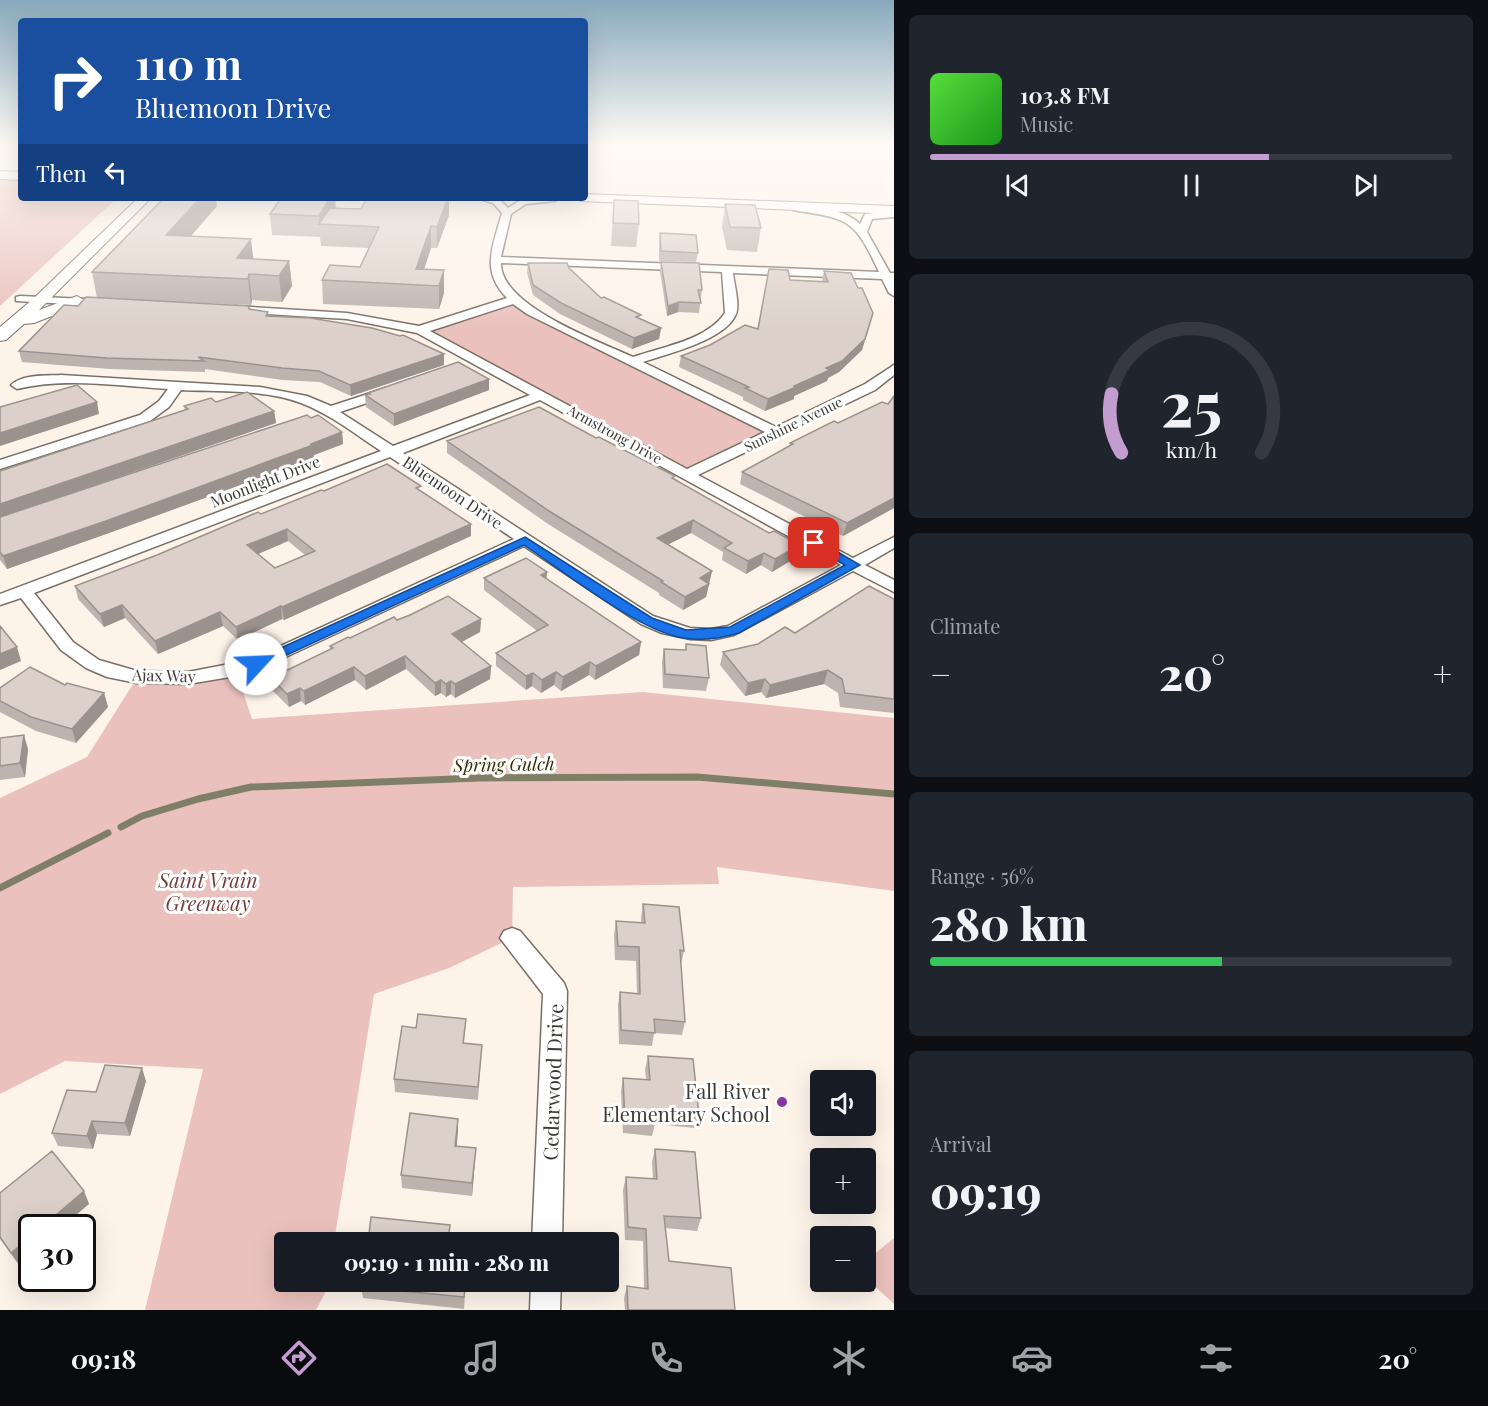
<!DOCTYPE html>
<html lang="en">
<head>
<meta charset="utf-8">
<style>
	body { margin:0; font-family:"Playfair Display",serif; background:#20242c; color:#f1f3f6; height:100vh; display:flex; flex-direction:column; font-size:22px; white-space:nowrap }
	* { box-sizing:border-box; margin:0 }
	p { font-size:20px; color:#9ea1a6 }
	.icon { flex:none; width:33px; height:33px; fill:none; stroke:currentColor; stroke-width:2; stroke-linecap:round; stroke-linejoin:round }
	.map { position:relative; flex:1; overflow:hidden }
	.panel { display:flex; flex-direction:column; gap:15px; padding:15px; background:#0d0f14; width:594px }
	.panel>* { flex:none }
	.hud { position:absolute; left:18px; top:18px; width:570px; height:183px; border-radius:6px; box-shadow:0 6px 24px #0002; background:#1a4fa0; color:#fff; overflow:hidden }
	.controls { position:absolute; left:810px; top:1070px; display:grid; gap:12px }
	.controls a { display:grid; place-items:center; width:66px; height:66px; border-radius:6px; background:#171b24; box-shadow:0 6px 24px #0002; font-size:30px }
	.speed { position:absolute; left:18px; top:1214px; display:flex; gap:12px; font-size:30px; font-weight:700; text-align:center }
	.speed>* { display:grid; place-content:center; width:78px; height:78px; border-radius:50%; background:#171b24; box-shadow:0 6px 24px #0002; line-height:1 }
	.speed .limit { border:3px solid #111; border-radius:9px; background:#fff; color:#111 }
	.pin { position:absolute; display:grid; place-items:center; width:51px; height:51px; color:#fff; margin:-26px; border-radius:12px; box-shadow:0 3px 9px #0006 }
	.me { position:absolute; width:66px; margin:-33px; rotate:65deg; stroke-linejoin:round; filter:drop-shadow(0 0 4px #0008) }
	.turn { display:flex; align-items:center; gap:21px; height:126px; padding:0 18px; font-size:27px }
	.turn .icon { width:78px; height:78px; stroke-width:2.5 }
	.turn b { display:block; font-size:42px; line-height:51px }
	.then { display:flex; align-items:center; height:57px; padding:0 18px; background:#0003; gap:12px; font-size:22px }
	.big { font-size:45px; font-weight:800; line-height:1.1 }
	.panel .card { flex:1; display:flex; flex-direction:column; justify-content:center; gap:9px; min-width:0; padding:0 21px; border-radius:9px; background:#20242c }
	.panel .dial { align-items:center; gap:0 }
	.dial svg { height:156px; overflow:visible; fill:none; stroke:#363941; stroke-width:7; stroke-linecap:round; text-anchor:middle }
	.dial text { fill:#f1f3f6; stroke:none }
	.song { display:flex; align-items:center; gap:18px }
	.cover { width:72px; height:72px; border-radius:9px; background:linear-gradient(135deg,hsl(110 70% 55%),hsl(120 70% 35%)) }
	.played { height:6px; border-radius:3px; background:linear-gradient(90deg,#c39dd0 65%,#363941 65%) }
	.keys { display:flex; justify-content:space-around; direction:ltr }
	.heat { display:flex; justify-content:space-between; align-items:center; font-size:33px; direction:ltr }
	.charge { height:9px; border-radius:4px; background:linear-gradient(90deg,#34c759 56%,#363941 0) }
	.trip { position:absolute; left:274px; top:1232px; width:345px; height:60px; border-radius:6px; background:#171b24; box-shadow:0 6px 24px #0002; font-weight:800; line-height:60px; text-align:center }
	.tab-bar { display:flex; height:96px; justify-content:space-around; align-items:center; background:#090b0e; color:#9ea1a6 }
	.tab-bar .icon { width:42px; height:42px }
	.tab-bar .on { color:#c39dd0 }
	.tab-bar b { font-size:27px; color:#f1f3f6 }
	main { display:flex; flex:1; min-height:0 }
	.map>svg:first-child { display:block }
	.green { fill:#eac1bd }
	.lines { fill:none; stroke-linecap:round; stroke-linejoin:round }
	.stream { stroke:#7e7f66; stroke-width:7 }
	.minor-casing { stroke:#787067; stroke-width:3 }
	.secondary-casing { stroke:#787067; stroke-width:2 }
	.minor { fill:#fff; fill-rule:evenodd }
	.secondary { fill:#fff; fill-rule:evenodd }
	.wall { fill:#beb3ae; fill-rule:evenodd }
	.shaded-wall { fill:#9b928d }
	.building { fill:#ddd0ca; stroke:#9b928d; stroke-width:1.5; fill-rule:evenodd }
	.route { fill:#1a73e8; stroke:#114b97; stroke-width:1.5 }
	.poi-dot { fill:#8b34a1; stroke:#fff; stroke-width:2 }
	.labels { text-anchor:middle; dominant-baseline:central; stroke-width:6; stroke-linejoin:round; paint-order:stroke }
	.far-street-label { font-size:14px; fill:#3e3b37; stroke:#fff }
	.street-label { font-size:16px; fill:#3e3b37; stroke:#fff }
	.water-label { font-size:18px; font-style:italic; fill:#303205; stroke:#fff }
	.near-park-label { font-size:20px; font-style:italic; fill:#733d39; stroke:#fff }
	.near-street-label { font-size:20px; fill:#3e3b37; stroke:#fff }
	.near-poi-label { font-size:20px; fill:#3e3b37; stroke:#fff; text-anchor:end }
</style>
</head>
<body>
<main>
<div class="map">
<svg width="894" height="1310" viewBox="0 0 894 1310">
	<rect width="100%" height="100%" fill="#fdf3e9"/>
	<path class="green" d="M0 179 21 180V198H117L0 306Z
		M513 300 775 432 689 474 420 330Z
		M236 671 252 719 643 692 894 718V891L717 867 719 884 513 887 512 938 449 968 374 994 334 1242H285V1281H327L326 1291 316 1310H145L203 1069 65 1061 0 1094V798L87 757 138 676Z
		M894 1238V1304L866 1278V1261Z"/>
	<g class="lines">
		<path class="stream" d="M121 827 142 816 198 799 251 787 479 778 697 777 894 794
			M0 888 108 833"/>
		<defs>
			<path id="minor" d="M476 198 499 199 508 208 524 198H560L555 201 526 204 511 214 501 257 879 272C854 218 849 219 793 210L788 207 793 204C816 208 842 207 860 224L865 214 894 211V217L872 219 867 232 890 273H894V296L889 293 882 279 733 273C734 284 740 304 736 314 726 340 667 354 643 362L776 427 865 384 894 365V375L875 390 698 475 853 558 894 537V548L865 565 894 580V592L853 571 734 635 711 640 690 639 662 633 641 624 524 546 262 668 236 676 188 684 137 683 107 677 86 668 61 650 21 598 0 605V594L381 451C355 434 330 414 301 403 264 389 219 392 181 390L169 407 150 421 0 469V460L140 415 159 401 168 389C119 386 65 377 17 389L11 385C23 374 45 376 61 375L260 387 307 396 331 406 386 388 391 389 392 392 391 395 340 412 393 446 530 395 417 333 347 319 234 312 228 309 234 306 347 313 419 326 507 298C480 271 493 246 502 213L493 203ZM501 263 722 272 725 313C707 340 662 347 633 357 599 341 500 306 501 263ZM513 304 527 314 765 432 687 469 430 331ZM540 400 841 565 728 626 711 629 690 628 653 616 403 453ZM390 457 514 539 250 660 188 672 137 671 99 660 73 642 34 593Z
				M20 296 86 299 92 302 86 305 16 301V297Z
				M512 928 520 931 564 983 567 991 562 1242H532L543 994 500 938 504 931Z
				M531 1281H561L560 1310H530Z"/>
			<path id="secondary" d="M0 171 21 172V180L0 179Z
				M585 194 894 206V214L580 201 579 198H585Z
				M138 198H151L39 310 77 296 85 301 83 304 34 323 24 324 6 340 0 341V327L33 299Z"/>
		</defs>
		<use href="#minor" class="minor-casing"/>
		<use href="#secondary" class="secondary-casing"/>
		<use href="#minor" class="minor"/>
		<use href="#secondary" class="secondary"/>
	</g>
	<path class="wall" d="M367 198H449V215L437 248H431L424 269 444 270V293L439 309 323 304 322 280 360 267 369 248 321 246 320 237 272 235 270 214 336 208 361 209Z
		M614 200 639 224 636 247 611 246Z
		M725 204 761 228 757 252 727 250 722 227Z
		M217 206 191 236 253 259 289 261 292 286 282 302 252 300 251 305 156 301 249 306V309L268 316 444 354V365L351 396 320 382 283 380 205 369V372L109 369 22 362 19 351 78 306 97 298 92 272Z
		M660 233 698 253 696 262 659 261V243Z
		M661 262 702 290 699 313 678 312 667 316 660 272Z
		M528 263 569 268 601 298 641 319 661 328 659 339 632 349 560 314 533 295 527 273Z
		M824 271 870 324 862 350 839 372 828 378 827 381 794 396V399L765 411 743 400V397L679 367 681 356 758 329 790 280 822 281Z
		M489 379V390L394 426 366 407 365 395 368 394V393Z
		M894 396V508L843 536 740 484 742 472 790 445V443L888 404Z
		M216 402 274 411 276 423 16 512 311 418 342 432 343 444 314 455V458L109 533 7 569 0 560V471L185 410 184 406Z
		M596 438 675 479 797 557 772 572 761 565 746 574 722 560 723 552 691 533 667 545 712 571 706 597 683 610 659 595V593L548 524 447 453V441Z
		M324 491H421L471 524V536L284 620 282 619 238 640 223 626 158 654 125 618 104 627 78 599 75 586ZM288 541 305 555 275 568 258 554Z
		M547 572 546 578 641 642 639 655 595 680 589 675 561 691 554 685 541 693 532 686 526 690 496 666V653L537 631 484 590V578Z
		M894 599V713L840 707 838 693 824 684 766 698 761 692 745 696 720 665 723 652 758 644 795 633Z
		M481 619 480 632 462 642 491 666 490 679 455 698 451 694 446 697 441 693 435 696 406 669 366 690 355 680 305 705 301 701 289 707 273 691 271 678 330 650V646L397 620Z
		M686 644 709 678 706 691 663 688 662 662 664 649 685 650Z
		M65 685 104 693 108 707 76 743 36 731 0 712V688Z
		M0 738 28 749 25 777 0 780Z
		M643 904 684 951 681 964 685 1022 682 1035 654 1033 652 1046 619 1044 618 1005 620 992 637 993 636 961 615 960 614 935 616 921 641 923V918Z
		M466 1019 464 1043 482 1045 478 1100 395 1092 394 1079 416 1028Z
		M648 1056 699 1115 695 1128 655 1124 652 1136 623 1133 621 1091 623 1078 646 1079 645 1070Z
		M146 1081 130 1136 97 1134 93 1149 58 1146 52 1133 96 1092Z
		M458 1119 457 1146 475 1161 472 1196 402 1188 401 1175Z
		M655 1149 701 1218 697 1231 665 1228 669 1261 735 1310H625L624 1298 627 1286 644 1289 643 1241 625 1240 623 1190 626 1177 653 1179 652 1162Z
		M84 1191 89 1204 32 1227V1254L19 1265 0 1239V1193Z
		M362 1281H466L464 1309 363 1298 361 1287Z"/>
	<path class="shaded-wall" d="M200 198H216L217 206 170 260 166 235Z
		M330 198H335L336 210 319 224V216Z
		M448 198H449V215L437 248V227Z
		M431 226V248L419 285 416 269Z
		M251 239 254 264 237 258Z
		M289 261 292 286 282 302 279 276Z
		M444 270V293L439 309V286Z
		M249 274 252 300 251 305 248 279Z
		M679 302 678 312 667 316 668 306Z
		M873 313 862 350 839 372 828 378 827 381 794 396V399L765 411 768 399 794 386Z
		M661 328 659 339 632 349 634 338Z
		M444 354V365L351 396 350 385Z
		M489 379V390L394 426V414Z
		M97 402 99 414 0 446V433Z
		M274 411 276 423 0 518V504Z
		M342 432 343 444 314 455V458L109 533 7 569 3 556Z
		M894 498V508L843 536 847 523Z
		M693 520 691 533 655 551 657 538Z
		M471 524V536L284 620 282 607Z
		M287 529 288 541 249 558 247 545Z
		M800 545 797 557 772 572 775 559Z
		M764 553 761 565 746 574 748 561Z
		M712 571 706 597 683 610 685 597 700 578Z
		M547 572 546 585 541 575Z
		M122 605 125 618 104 627 100 614Z
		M281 606 282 619 238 640 236 627Z
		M220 612 223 626 158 654 155 641Z
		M481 619 480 632 452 647V634Z
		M641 642 639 655 595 680 596 666Z
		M17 647 21 661 0 670V654Z
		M405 656 406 669 366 690 365 676Z
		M590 662 589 675 561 691 563 677Z
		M491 666 490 679 455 698V684Z
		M354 667 355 680 305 705 304 691Z
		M828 670 824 684 766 698 770 685Z
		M556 672 554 685 541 693 542 680Z
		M533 673 532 686 526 690V676Z
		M765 679 761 692 745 696 748 683Z
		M441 680V693L435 696V683Z
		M451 681V694L446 697V684Z
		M300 688 301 701 289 707 287 694Z
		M104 693 108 707 76 743 72 729Z
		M24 735 28 749 25 777 20 763Z
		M142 1068 146 1081 130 1136 125 1123Z
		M458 1119V1132L455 1159V1146Z
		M92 1121 97 1134 93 1149 87 1136Z
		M476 1148 475 1161 472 1196V1183Z
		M84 1191 89 1204 62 1227H42Z
		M32 1236V1254L19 1265 11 1253Z"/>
	<path class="building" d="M164 198H200L166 235 251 239 237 258 289 261 279 276 249 274 248 279 92 272Z
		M281 198H330L319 216 270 214Z
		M367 198H448L437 227 431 226 416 269 444 270 439 286 322 280 330 265 360 267 379 227 319 224 330 208 361 209Z
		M614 200 638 201 639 224 613 223Z
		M725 204 755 205 761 228 730 227Z
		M660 233 696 235 698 253 661 251Z
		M661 262 699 263 702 290H698L701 303 679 302 668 306Z
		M528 263H567L569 268 601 298 604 297 641 315 636 317 661 328 634 338 561 303 533 285Z
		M769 269 788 270 790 280 828 282 824 271 851 273 858 288H862L873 313 865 339 842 361 826 368 830 370 794 386 796 387 768 399 745 388 749 387 681 356 710 345 745 325 758 329Z
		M86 297 249 306V309L268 312 266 316 310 318 372 328 400 336 403 335 444 354 350 385 319 371 282 368 198 357 204 361 107 358 19 351 64 305 78 306Z
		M458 362 489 379 394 414 365 395 370 394 368 393Z
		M77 385 97 402 0 433V407Z
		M247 392 274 411 0 504V471L188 409 184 406 211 398 216 402Z
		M894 396V498L847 523 742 472 793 444 790 443 834 421 838 423 882 402 888 404Z
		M539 407 596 438 599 437 675 476 672 478 769 533 774 531 800 545 775 559 764 553 748 561 724 548 732 543 693 520 657 538 712 571 700 578 709 584 685 597 661 582 663 581 549 511 447 441Z
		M307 415 311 418 318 415 342 432 311 444 313 445 106 521 3 556 0 552V517Z
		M387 464 421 486 416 488 471 524 282 607 281 606 236 627 220 612 155 641 122 605 100 614 75 586 157 555 258 512 261 514 321 490 324 491ZM287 529 315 551 275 568 247 545Z
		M526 558 547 572 541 575 641 642 596 666 590 662 563 677 556 672 542 680 533 673 526 676 496 653 548 625 484 578Z
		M869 586 894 599V699L845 693 842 679 828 670 770 685 765 679 748 683 723 652 758 644 785 627 795 633Z
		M448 596 481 619 452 634 491 666 455 684 451 681 446 684 441 680 435 683 405 656 365 676 354 667 304 691 300 688 287 694 271 678 333 648 330 646 348 637 350 638 394 617 397 620 410 615Z
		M0 626 17 647 0 654Z
		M686 644 706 646 709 678 665 674 664 649 686 650Z
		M30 667 65 685 67 683 104 693 72 729 31 717 0 701V688Z
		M24 735 20 763 0 766V738Z
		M643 904 679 907 684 951 680 950 685 1022 654 1019 655 1033 621 1030 620 992 640 994 639 947 618 946 616 921 645 923Z
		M418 1014 466 1019 463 1043 482 1045 478 1087 394 1079 402 1026 416 1028Z
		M648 1056 693 1059 699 1115 655 1111 656 1123 625 1121 623 1078 650 1080Z
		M105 1065 142 1068 125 1123 92 1121 87 1136 52 1133 67 1090 96 1092Z
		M410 1113 458 1119 455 1146 476 1148 472 1183 401 1175Z
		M655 1149 695 1152 701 1218 664 1216 669 1261 731 1268 735 1310H628L627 1286 648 1289 646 1229 628 1227 626 1177 657 1179Z
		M52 1151 84 1191 42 1227H32V1236L11 1253 0 1237V1193Z
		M371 1217 450 1225 448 1242H368Z
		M362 1281H466L464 1297 361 1287Z"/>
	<linearGradient id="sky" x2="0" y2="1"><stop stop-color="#88aabc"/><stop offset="0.44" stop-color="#fefaf5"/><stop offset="1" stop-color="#fefaf5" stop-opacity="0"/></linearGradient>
	<rect width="894" height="329" fill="url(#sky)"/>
	<path class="route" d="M525 537 652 618 686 630 730 627 845 565 810 546V541H819L860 565 739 633C722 638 702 641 684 638 640 632 563 571 524 545L261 667H252L250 664 252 661Z"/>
	<circle class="poi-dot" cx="782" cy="1102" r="6"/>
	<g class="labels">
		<g class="far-street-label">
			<text transform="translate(793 424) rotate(-26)">Sunshine Avenue</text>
			<text transform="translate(615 434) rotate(29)">Armstrong Drive</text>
		</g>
		<g class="street-label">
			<text transform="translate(265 481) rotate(-21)">Moonlight Drive</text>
			<text transform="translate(453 492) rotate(34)">Bluemoon Drive</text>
			<text transform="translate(164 675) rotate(2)">Ajax Way</text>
		</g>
		<g class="water-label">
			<text transform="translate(504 764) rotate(-1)">Spring Gulch</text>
		</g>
		<g class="near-park-label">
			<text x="208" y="879">Saint Vrain<tspan x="208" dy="23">Greenway</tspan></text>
		</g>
		<g class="near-street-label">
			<text transform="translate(552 1082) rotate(-88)">Cedarwood Drive</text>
		</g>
		<g class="near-poi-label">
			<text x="770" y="1090">Fall River<tspan x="770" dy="23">Elementary School</tspan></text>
		</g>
	</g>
</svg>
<div class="controls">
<a><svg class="icon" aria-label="sound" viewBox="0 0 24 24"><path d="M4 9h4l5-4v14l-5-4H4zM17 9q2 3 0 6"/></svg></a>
<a>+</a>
<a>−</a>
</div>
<div class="speed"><div class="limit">30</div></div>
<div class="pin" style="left:814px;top:543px;background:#d93025"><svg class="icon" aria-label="arrive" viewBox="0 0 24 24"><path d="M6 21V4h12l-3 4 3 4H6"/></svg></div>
<svg class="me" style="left:256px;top:664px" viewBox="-20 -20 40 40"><circle r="19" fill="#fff"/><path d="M0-13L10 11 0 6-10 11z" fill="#1a73e8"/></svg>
<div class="trip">09:19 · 1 min · 280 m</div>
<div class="hud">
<div class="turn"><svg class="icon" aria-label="right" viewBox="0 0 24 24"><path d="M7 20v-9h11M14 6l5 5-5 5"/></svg><div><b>110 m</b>Bluemoon Drive</div></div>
<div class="then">Then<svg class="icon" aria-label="left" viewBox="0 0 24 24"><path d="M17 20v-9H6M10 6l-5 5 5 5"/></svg></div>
</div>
</div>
<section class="panel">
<div class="card">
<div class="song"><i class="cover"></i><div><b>103.8 FM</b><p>Music</p></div></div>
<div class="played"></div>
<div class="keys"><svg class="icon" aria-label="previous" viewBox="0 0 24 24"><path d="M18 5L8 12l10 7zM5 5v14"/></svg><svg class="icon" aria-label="pause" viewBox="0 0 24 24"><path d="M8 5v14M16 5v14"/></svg><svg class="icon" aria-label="next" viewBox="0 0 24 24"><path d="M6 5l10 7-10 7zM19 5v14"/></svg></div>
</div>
<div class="card dial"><svg viewBox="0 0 100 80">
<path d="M14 69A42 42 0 1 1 86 69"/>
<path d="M14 69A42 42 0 0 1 9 39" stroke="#c39dd0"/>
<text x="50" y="56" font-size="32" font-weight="700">25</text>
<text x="50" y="72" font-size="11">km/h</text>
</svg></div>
<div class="card"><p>Climate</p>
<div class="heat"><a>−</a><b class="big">20°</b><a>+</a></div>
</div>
<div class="card"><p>Range · 56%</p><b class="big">280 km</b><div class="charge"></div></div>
<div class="card"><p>Arrival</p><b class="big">09:19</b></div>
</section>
</main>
<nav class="tab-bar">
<b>09:18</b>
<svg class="icon on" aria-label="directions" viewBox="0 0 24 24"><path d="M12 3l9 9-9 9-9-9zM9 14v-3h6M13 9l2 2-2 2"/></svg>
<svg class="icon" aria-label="music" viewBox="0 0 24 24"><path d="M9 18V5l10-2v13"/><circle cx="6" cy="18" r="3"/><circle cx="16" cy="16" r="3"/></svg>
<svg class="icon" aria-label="phone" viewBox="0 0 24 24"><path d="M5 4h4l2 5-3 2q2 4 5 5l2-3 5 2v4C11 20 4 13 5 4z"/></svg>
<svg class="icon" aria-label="climate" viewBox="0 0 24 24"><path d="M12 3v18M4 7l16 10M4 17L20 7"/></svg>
<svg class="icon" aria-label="car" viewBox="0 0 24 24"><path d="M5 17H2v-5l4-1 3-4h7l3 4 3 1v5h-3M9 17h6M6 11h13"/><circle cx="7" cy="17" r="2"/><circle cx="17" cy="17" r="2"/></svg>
<svg class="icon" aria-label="filters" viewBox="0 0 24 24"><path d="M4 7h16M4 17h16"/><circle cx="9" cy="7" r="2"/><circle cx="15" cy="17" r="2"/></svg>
<b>20°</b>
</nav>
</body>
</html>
